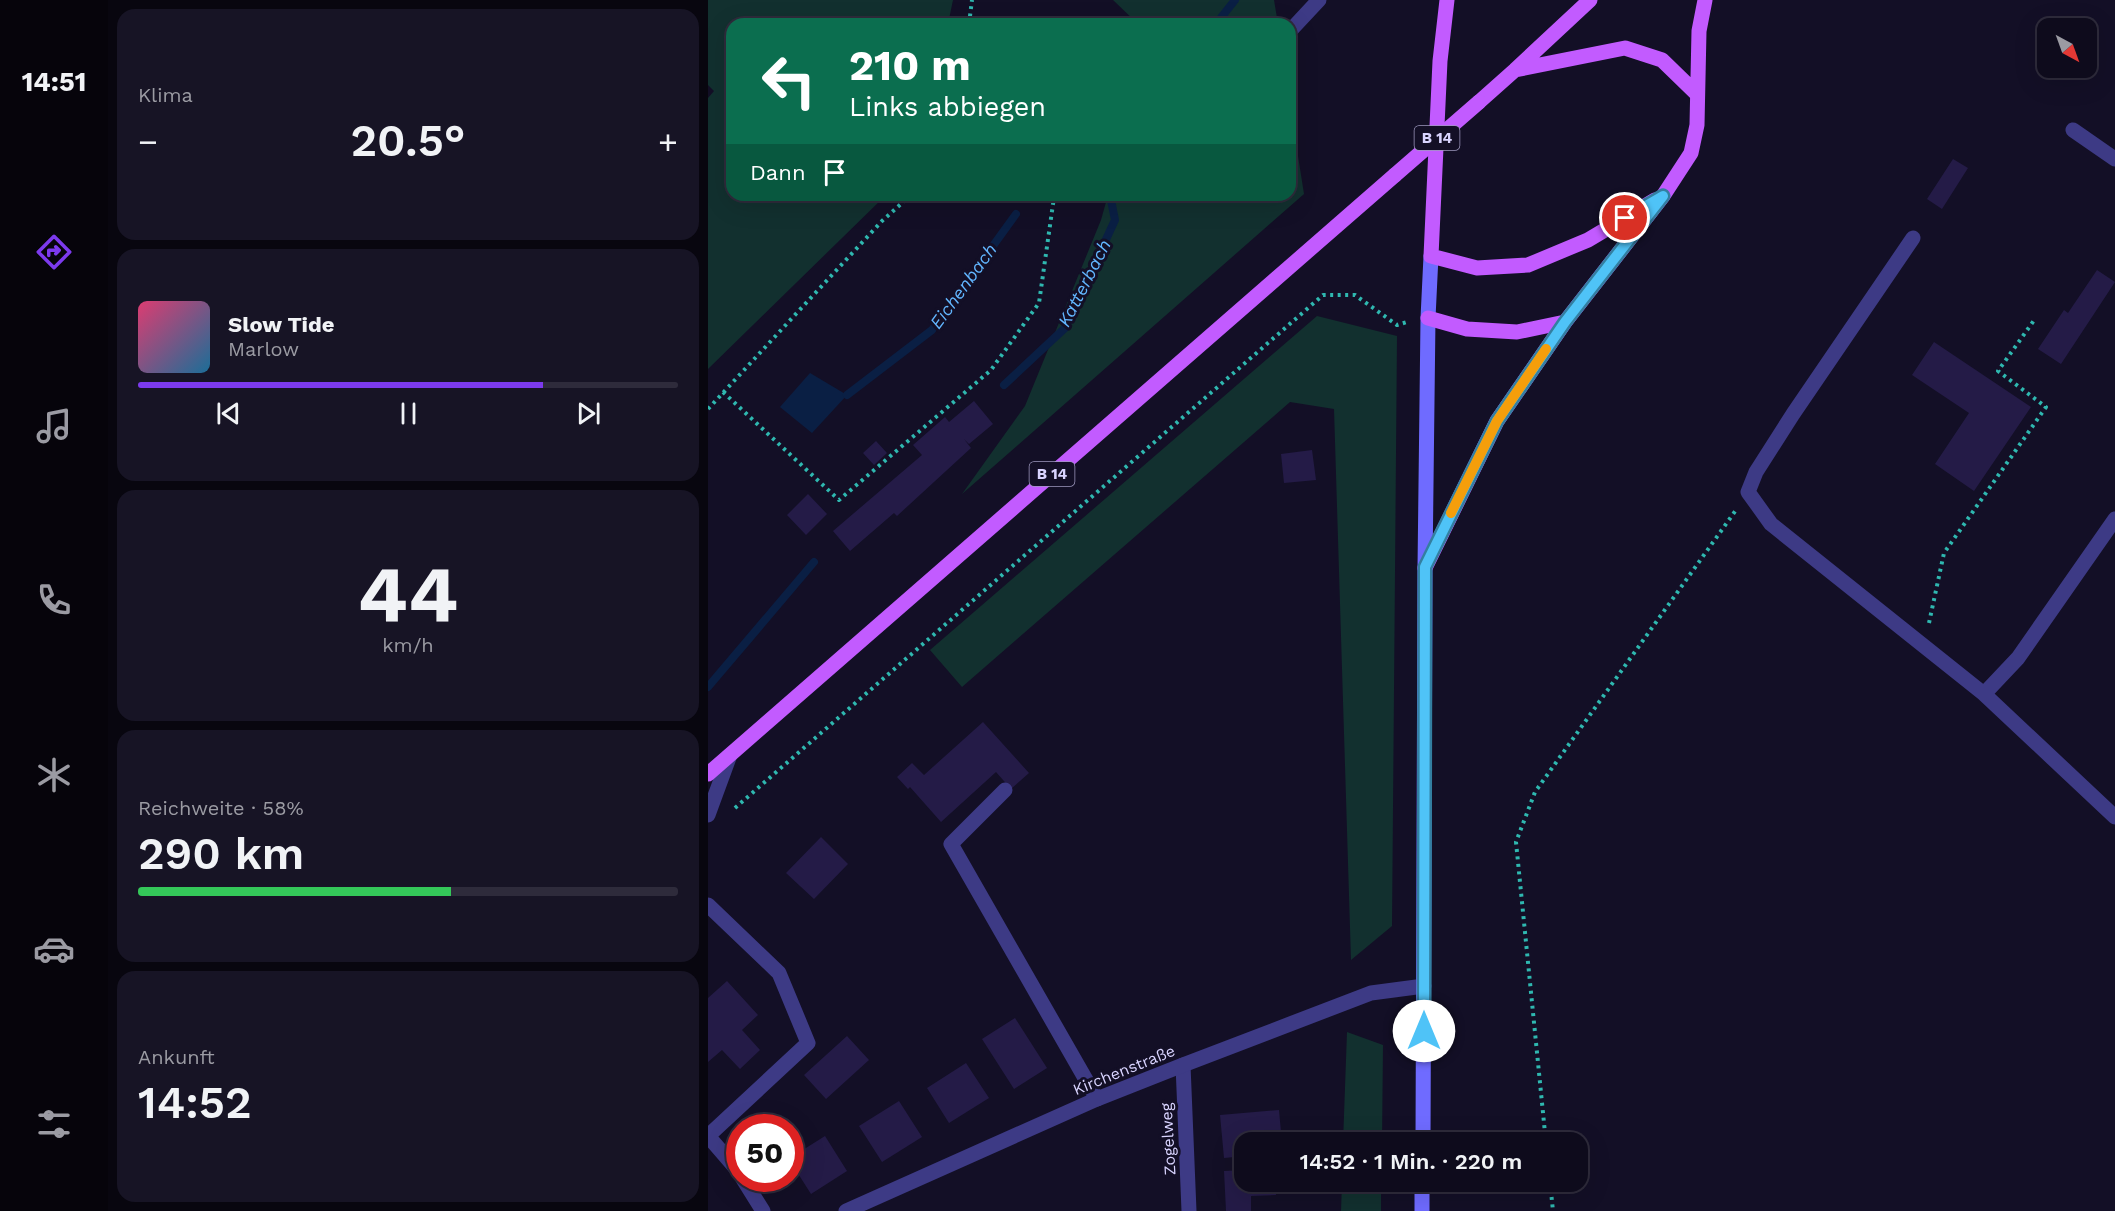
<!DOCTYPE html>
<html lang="de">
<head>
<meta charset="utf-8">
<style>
	body { margin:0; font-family:"Work Sans",sans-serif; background:#171425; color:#f1f3f6; height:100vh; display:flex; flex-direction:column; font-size:22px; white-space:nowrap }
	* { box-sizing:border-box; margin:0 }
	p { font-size:20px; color:#9b9ba3 }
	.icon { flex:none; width:33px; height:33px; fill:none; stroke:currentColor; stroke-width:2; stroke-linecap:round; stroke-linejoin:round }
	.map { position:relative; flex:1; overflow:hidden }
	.sheet { display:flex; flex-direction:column; gap:9px; padding:9px; background:#08060f; width:600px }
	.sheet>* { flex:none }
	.hud { position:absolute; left:18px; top:18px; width:570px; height:183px; border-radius:18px; box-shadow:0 6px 24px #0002,0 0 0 2px #2e2b3b; background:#0b6e4f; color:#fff; overflow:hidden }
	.needle { width:39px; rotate:139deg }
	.buttons { position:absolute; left:1329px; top:18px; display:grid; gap:12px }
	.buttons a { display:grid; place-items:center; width:60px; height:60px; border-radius:12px; background:#0e0b1c; box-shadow:0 6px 24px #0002,0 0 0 2px #2e2b3b; font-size:30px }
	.speed { position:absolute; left:18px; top:1114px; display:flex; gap:12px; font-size:30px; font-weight:700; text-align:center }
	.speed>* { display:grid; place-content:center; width:78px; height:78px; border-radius:50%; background:#0e0b1c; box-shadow:0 6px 24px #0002,0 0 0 2px #2e2b3b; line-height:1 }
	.speed .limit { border:9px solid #d22; background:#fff; color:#111 }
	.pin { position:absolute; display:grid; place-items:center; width:51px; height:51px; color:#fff; margin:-26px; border:3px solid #fff; border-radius:50%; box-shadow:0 2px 6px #0007 }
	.me { position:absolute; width:66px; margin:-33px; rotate:0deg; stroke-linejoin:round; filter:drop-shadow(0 0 4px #0008) }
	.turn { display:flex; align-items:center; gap:21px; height:126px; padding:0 24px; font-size:27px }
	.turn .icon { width:78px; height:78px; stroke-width:2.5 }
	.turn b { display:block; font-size:42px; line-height:51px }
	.then { display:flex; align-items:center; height:57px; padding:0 24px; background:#0003; gap:12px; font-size:22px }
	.big { font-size:45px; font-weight:600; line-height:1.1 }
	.sheet .widget { flex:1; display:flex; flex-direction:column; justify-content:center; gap:9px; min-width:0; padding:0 21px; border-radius:18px; background:#171425 }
	.sheet .dial { align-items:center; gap:0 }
	.dial b { font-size:78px; line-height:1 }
	.song { display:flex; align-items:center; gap:18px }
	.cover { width:72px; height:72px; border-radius:9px; background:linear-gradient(135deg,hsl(340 70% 55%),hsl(200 70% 35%)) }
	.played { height:6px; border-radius:3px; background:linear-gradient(90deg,#7c3aed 75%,#2e2b3b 75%) }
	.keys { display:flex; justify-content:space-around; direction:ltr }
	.heat { display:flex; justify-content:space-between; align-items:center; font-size:33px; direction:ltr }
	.charge { height:9px; border-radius:4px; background:linear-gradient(90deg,#34c759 58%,#2e2b3b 0) }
	.trip { position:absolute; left:526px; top:1132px; width:354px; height:60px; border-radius:18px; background:#0e0b1c; box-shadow:0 6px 24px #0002,0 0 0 2px #2e2b3b; font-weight:600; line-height:60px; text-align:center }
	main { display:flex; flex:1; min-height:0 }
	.dock { display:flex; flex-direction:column; width:108px; justify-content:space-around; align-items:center; background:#06040b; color:#9b9ba3 }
	.dock .icon { width:42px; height:42px }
	.dock .selected { color:#7c3aed }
	.dock b { font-size:27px; color:#f1f3f6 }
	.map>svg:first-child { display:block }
	.green { fill:#12302f }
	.water { fill:#0a1f44 }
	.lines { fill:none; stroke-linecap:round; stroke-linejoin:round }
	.stream { stroke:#0a1f44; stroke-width:8 }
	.building { fill:#241b47 }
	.path { stroke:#2fb8b0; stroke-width:4; stroke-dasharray:3 4.5; stroke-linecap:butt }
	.service { stroke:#3d3a85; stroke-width:15 }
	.minor { stroke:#3d3a85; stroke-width:15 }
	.secondary { stroke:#6f6bff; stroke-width:15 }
	.primary { stroke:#c25bff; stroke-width:15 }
	.primary-bridge { stroke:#c25bff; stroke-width:15 }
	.route-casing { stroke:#337fa1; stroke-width:15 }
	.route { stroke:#4fc3f7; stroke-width:10 }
	.slow { stroke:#f59e0b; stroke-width:10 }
	.labels { text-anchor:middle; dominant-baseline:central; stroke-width:6; stroke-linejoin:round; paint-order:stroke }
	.shield { fill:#130f26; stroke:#9e99be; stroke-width:1.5 }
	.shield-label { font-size:15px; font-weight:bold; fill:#d9d4ff }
	.street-label { font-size:16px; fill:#d9d4ff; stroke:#130f26 }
	.water-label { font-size:18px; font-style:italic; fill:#62b6ff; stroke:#130f26 }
</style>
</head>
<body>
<main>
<nav class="dock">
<b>14:51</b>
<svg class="icon selected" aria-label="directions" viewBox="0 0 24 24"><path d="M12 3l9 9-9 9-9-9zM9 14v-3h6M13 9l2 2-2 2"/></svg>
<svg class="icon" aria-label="music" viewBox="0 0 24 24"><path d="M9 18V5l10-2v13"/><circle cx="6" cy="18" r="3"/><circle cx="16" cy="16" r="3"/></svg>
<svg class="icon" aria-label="phone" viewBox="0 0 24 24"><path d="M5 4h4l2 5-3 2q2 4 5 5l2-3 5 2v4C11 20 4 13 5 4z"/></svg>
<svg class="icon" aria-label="climate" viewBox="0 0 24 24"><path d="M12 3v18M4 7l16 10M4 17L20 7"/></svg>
<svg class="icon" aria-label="car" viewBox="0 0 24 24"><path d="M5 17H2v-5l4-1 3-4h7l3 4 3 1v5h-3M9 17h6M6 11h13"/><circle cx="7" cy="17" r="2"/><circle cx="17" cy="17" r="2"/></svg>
<svg class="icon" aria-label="filters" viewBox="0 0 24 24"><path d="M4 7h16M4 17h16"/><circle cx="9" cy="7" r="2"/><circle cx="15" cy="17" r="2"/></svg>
</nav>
<section class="sheet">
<div class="widget"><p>Klima</p>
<div class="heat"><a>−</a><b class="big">20.5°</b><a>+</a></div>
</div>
<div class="widget">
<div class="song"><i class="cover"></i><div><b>Slow Tide</b><p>Marlow</p></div></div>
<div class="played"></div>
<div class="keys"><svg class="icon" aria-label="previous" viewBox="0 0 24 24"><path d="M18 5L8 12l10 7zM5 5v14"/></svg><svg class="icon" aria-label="pause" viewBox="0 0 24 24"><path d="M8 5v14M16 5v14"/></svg><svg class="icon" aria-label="next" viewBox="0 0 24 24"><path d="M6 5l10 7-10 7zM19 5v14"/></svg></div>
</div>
<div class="widget dial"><b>44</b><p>km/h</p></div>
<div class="widget"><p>Reichweite · 58%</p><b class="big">290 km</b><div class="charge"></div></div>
<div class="widget"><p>Ankunft</p><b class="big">14:52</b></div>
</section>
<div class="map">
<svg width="1407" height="1211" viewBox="0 0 1407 1211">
	<rect width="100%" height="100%" fill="#130f26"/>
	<path class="green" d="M0 0H245L240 24H24V195H178L0 369V98L6 91 0 85Z
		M405 0H566L570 24H430Z
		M582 105 596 194 254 494 317 406 393 220 400 195H582Z
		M609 316 689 336 684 926 643 960 626 409 582 402 254 687 222 650Z
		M639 1032 675 1045 674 1143H635Z
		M634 1182H673V1211H633Z"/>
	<path class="water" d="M102 373 139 395 104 433 72 407Z"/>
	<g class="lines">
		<path class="stream" d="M508 24 527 0
			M296 385 357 328 407 220 402 195
			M139 395 224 330 308 214
			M0 687 106 562"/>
	</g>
	<path class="building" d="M1245 159 1260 168 1234 209 1219 199Z
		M1389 270 1407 282 1353 364 1330 349 1356 310 1360 313Z
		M1226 342 1323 407 1266 491 1227 464 1261 413 1204 375Z
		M266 401 285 424 261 444 256 439 263 448 189 516 186 513 142 551 125 531 214 455 205 445 237 417 241 422Z
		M168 441 179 453 166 465 155 453Z
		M604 450 608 480 576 483 573 454Z
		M100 494 119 514 98 535 79 515Z
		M275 722 321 773 303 789 288 772 233 822 202 787 200 789 189 777 204 763 216 775Z
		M113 837 140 864 106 899 78 873Z
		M19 981 50 1015 34 1030 52 1050 32 1069 14 1050 0 1062V998Z
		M307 1018 339 1068 306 1089 274 1039Z
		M139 1036 161 1060 118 1099 96 1075Z
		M258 1063 281 1098 241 1123 219 1088Z
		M191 1101 214 1137 174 1162 151 1126Z
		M571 1110 574 1143H537V1156L516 1158 512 1115Z
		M117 1136 139 1171 103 1194 82 1161V1158Z
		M537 1170V1182H567L568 1195 543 1196V1211H518L516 1171Z"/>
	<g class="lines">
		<path class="path" d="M261 24 264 0
			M336 195 346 197 362 195
			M15 392 131 500 283 370 331 303 346 197
			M0 409 174 221 203 195
			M1221 623 1236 553 1338 407 1290 371 1327 319
			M27 808 615 295H647L689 325 699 322
			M838 1143 808 842 827 792 1028 510
			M842 1182 845 1211"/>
		<path class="service" d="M1365 130 1407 159
			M1205 238 1085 414 1048 472 1040 492 1063 524 1276 694 1407 817
			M1276 694 1310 658 1407 519
			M297 790 243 844 389 1099
			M0 815 22 755
			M0 905 71 973 100 1043 0 1136 32 1173
			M475 1065 481 1211
			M35 1179 55 1211"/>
		<path class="minor" d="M582 31 611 0
			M138 1211 389 1099 475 1065 663 993 716 986"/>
		<path class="secondary" d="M715 1143 717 568 720 318 723 256
			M714 1211V1182"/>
		<path class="primary" d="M739 0 732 61 723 256 769 268 820 265 880 240 947 200
			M807 70 917 48 954 60 989 94
			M771 102 807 70 882 0
			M720 318 759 329 809 332 857 322
			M717 568 789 421 857 322 955 196 983 153 989 125 991 31 997 0
			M0 774 687 175"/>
		<path class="primary-bridge" d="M687 175 771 102"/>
	</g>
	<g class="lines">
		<defs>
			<path id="route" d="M716 1031 717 567 789 421 857 322 955 196 917 218"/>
		</defs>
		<use href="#route" class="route-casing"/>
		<use href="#route" class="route"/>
		<path class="slow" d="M743 513 789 421 838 349"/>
	</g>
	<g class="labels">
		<g class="shield">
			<rect x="706.5" y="126" width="45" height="24" rx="4.5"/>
			<rect x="321.5" y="462" width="45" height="24" rx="4.5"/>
		</g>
		<g class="shield-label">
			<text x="729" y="138">B 14</text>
			<text x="344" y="474">B 14</text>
		</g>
		<g class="street-label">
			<text transform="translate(416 1070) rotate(-22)">Kirchenstraße</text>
			<text transform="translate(460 1139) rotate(-93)">Zogelweg</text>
		</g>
		<g class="water-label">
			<text transform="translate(376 283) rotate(-63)">Katterbach</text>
			<text transform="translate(255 286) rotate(-54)">Eichenbach</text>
		</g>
	</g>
</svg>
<div class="buttons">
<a><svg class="needle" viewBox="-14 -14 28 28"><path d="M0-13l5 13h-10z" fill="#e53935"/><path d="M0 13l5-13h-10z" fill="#9b9ba3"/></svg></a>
</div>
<div class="speed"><div class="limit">50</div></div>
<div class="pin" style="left:917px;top:218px;background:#d93025"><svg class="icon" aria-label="arrive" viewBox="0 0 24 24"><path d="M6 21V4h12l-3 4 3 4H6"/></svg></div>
<svg class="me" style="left:716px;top:1031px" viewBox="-20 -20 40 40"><circle r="19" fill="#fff"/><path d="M0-13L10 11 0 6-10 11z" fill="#4fc3f7"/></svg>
<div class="trip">14:52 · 1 Min. · 220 m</div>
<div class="hud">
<div class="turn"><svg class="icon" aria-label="left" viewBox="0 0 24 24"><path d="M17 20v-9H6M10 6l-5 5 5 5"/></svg><div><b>210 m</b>Links abbiegen</div></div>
<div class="then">Dann<svg class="icon" aria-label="arrive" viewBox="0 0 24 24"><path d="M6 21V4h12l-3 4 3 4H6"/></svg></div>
</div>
</div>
</main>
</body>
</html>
